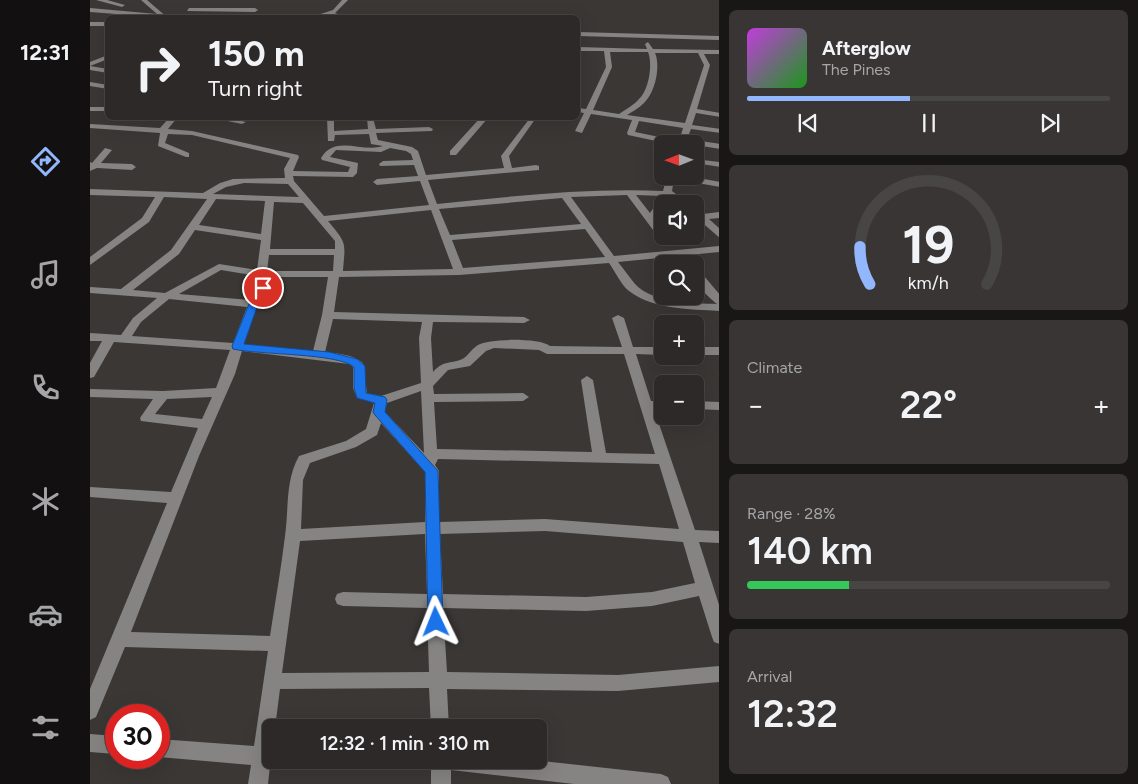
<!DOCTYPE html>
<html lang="en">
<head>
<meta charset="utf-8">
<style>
	body { margin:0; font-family:Figtree,sans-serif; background:#383534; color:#f1f3f6; height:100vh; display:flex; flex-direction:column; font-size:19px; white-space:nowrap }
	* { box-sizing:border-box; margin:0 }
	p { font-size:16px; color:#a6a6a8 }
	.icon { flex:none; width:28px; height:28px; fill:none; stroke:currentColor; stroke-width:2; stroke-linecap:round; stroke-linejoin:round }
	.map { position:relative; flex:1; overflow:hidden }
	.panel { display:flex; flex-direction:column; gap:10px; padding:10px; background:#181716; width:419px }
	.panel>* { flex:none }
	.top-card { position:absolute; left:15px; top:15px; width:475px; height:105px; border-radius:8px; box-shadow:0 5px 20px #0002,0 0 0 1px #484545; background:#2c2928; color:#f1f3f6; overflow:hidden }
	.needle { width:32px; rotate:269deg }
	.controls { position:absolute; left:564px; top:135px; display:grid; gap:10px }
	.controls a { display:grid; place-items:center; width:50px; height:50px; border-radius:8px; background:#2c2928; box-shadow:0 5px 20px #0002,0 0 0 1px #484545; font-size:25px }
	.speed { position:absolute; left:15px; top:704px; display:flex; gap:10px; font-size:25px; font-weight:700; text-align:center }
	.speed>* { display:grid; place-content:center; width:65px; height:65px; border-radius:50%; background:#2c2928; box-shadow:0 5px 20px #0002,0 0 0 1px #484545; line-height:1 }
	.speed .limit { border:8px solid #d22; background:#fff; color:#111 }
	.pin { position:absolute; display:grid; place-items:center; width:42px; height:42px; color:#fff; margin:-21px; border:2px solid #fff; border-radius:50%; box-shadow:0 1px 5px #0007 }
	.me { position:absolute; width:55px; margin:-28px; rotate:358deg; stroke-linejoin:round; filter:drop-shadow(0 0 4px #0008) }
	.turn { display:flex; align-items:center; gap:18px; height:105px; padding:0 20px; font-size:22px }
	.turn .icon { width:65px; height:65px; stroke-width:2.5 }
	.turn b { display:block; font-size:35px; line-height:42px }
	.big { font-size:38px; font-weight:600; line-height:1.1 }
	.panel .widget { flex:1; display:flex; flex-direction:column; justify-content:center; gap:8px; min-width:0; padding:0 18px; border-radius:8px; background:#383534 }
	.panel .dial { align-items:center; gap:0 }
	.dial svg { height:130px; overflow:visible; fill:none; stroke:#484545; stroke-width:7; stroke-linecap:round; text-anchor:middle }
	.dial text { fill:#f1f3f6; stroke:none }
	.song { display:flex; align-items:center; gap:15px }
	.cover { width:60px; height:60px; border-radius:8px; background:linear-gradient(135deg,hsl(290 70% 55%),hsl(120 70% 35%)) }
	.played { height:5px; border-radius:2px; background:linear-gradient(90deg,#92b7fd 45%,#484545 45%) }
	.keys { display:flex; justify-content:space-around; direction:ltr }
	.heat { display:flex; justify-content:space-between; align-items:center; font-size:28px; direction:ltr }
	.charge { height:8px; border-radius:4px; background:linear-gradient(90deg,#34c759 28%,#484545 0) }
	.trip { position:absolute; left:172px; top:719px; width:285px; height:50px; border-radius:8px; background:#2c2928; box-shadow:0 5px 20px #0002,0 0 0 1px #484545; font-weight:600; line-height:50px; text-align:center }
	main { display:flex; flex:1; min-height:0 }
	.dock { display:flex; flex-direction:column; width:90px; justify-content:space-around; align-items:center; background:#121010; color:#a6a6a8 }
	.dock .icon { width:35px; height:35px }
	.dock .current { color:#92b7fd }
	.dock b { font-size:22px; color:#f1f3f6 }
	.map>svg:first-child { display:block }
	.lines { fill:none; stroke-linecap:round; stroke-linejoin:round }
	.minor { fill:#858483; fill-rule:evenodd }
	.route { fill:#1a73e8; stroke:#114b97 }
</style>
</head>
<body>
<main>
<nav class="dock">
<b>12:31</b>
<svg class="icon current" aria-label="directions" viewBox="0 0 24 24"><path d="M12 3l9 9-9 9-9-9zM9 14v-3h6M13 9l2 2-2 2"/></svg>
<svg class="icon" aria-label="music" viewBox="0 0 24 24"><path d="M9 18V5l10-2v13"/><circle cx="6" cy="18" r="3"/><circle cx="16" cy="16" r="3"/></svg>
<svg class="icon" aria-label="phone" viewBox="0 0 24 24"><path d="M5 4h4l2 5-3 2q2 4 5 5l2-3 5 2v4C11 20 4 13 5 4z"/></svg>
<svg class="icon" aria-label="climate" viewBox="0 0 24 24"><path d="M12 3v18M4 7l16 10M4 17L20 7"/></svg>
<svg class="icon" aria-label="car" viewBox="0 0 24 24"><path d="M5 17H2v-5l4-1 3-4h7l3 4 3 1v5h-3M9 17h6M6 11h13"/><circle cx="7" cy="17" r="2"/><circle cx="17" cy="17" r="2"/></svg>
<svg class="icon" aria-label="filters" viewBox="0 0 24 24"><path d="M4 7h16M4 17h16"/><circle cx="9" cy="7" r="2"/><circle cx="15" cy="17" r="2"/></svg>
</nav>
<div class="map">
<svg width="630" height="784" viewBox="0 0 630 784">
	<rect width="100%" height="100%" fill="#3a3735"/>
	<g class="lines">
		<path class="minor" d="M6 0H17L35 5 32 7Z
			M51 0H57L78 18 0 12V8L67 14Z
			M252 0H258L245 13 259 18 239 15 218 18 243 10Z
			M99 8H165L168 10 165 12 97 11Z
			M265 16 283 18H262Z
			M0 22H18V26H0Z
			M488 32 630 36V40L488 36Z
			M558 42 563 49 630 50V54H614L620 65 607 109 630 113V117L606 113 602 125 630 129V133L601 129 597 139 630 144V149L605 145V144H580L538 135 537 133 542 120 501 114 492 133 485 131 494 113 488 112V108L496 109 516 67 514 51H488V47L557 49 555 44ZM520 52H558C563 64 559 90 549 99 544 105 536 109 529 114L503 110 522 67ZM565 53H608L614 65 595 123 537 115C543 111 549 108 554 103 565 93 571 66 565 53ZM549 121 593 128 589 141 545 132Z
			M18 55V59L0 66V62Z
			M0 66 18 69V73L0 70Z
			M0 82 18 85V89L0 86Z
			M0 107H18V111H0Z
			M79 118H87L78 129 102 131 208 155 209 157 203 171 258 172 260 167 232 160 231 158C245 134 272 153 293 146L281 144 279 134 245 135 244 141H238L237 118H244V131L278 129 277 118H283L286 129 339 127 343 129 342 131 286 133 288 140 322 147 328 151 336 175 414 168 411 156 440 118H446L419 156 422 168 446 165 449 166V170L338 180 347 204C423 196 497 188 573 191L577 176H598L630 182V187L584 179 582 191 599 204H589L580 198 576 204H572V208L564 219 572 230V236H577L572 239 569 238 537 195 481 197 524 256 630 246V252L528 262C534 269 539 277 545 284 562 303 603 303 627 304 615 294 605 285 605 269L609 270 630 295V311C600 309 564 310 539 291 531 285 525 271 519 263L369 275 249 277 244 312 434 317 440 320 434 323 343 322 341 338 343 372C353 361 357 364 370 360 377 358 381 349 388 345 399 338 450 338 460 346L532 347 522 318 528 315 534 318 543 347H572V355L546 354 561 401H572V409H564L605 530 630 531V543L609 542 630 608V644L624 642 622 637 609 596 562 606 496 611 353 608 357 672 528 675 630 666V682L528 691 357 689 359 728H341L339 688 190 689 185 728H181V760H189L188 763 180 766 178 784H158L161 765 69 757V739L164 746 178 651 35 647 6 717 0 720V689L77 503 0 497V487L81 492 108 428 51 421 50 418 63 399 0 397V389L73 391 126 388 140 350 24 342 4 377 0 378V363L12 341H0V333L31 335 43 318 67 298 0 293V287L31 289 81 250 117 199 74 197 59 222 0 265V257L52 218 65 197 0 195V189L113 193 130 183 143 179 195 178 194 169 200 158 102 135 78 134 75 143 99 153V157H96L68 146 70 133 0 128V124L70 128ZM300 148 316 151 321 154 323 160 293 161 289 164 290 166 324 165 328 176 287 179 283 182 287 185 330 181 339 205 234 216 204 181 203 176 263 177 267 173 268 163 240 157 246 150 291 152ZM154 183 198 184 209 197 123 194 136 187ZM546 195 572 196 560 213ZM472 198 491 224 360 235 349 209ZM126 199 175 201 171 234 109 225ZM184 202 213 203 245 241V249H180ZM341 210 363 269 253 271C255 242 258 245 238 221ZM495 229 515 257 373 268 362 240ZM105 230 171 240 167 270 129 264 75 293 43 290 89 254ZM179 255H244L243 271H177ZM131 270 167 276 168 287 160 300 89 294ZM177 277H238L232 315 223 351 154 344 168 304 178 287ZM79 299 157 307 143 343 42 336 51 322ZM243 319 332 322 329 338 331 383 291 396 277 393 273 363C262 354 249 354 235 352ZM404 348 449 350 457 354H534L565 454 516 453 503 380 497 376 491 380 502 452 347 449 344 402 433 401 439 397 433 393 344 394 343 386 358 370 380 366 396 351ZM152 351 259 364 263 367V388L267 398 284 403 276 429 256 441 209 456C195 481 199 508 195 536 191 569 185 603 180 636L41 632 109 456 145 374ZM331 391 334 453 294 411 297 403ZM122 397 112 419 65 414 77 399ZM291 423 335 472V522L211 529 213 480 220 463 266 447 287 435ZM348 459 569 464 589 529 455 519 349 522V471L345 465ZM455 531 593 542 605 583 562 592 496 597 353 594 350 534ZM335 534 337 594 253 592 247 594 245 599 247 604 253 606 337 608 339 672 192 673 210 541Z
			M123 118H138L156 122 152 124Z
			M390 118H398L366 155H360V151Z
			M15 148 22 150 11 163 42 164 46 167 42 170 7 168 0 171V162L2 163Z
			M605 159 630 162V167L605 163Z
			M605 208 613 214 630 212V218L619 219 630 229V238L609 220 605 219Z
			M605 347H630V355H605Z
			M605 401 630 402V410L605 409Z
			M0 734 26 736V754L0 752Z
			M341 760H443L571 774 578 777 581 784H484L361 770V784H341Z"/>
	</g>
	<path class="route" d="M170 285H176L178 288 168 304 154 344 239 352 267 359 275 366 276 393 295 397 297 400 295 412 348 471 353 622 351 626 346 628 341 626 338 622 335 472 285 415 283 412 285 403 267 398 264 388V367C248 353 169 355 143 349L142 346 159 304Z"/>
</svg>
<div class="controls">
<a><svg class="needle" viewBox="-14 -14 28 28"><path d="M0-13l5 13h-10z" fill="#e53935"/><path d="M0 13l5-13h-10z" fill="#a6a6a8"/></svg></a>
<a><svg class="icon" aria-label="sound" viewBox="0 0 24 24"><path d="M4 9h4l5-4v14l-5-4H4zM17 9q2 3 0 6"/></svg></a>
<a><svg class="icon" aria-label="search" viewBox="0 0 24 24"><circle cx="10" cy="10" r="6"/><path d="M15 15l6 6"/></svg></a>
<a>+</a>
<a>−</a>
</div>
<div class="speed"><div class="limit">30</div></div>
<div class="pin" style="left:173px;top:288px;background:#d93025"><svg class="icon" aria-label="arrive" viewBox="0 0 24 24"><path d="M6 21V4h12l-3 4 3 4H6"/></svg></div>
<svg class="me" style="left:346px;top:622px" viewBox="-20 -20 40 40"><path d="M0-17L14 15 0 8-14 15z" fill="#1a73e8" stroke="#fff" stroke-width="4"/></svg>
<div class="trip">12:32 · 1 min · 310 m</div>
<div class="top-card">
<div class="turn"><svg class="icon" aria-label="right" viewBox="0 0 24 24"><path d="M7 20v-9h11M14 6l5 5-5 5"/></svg><div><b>150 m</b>Turn right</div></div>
</div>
</div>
<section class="panel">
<div class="widget">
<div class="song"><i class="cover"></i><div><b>Afterglow</b><p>The Pines</p></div></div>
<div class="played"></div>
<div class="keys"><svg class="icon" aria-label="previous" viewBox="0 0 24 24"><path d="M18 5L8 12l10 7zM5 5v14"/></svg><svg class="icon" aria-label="pause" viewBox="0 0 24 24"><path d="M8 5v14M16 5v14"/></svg><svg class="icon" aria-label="next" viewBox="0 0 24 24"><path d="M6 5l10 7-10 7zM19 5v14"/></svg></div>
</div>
<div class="widget dial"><svg viewBox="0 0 100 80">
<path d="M14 69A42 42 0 1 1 86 69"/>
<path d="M14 69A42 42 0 0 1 8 46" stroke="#92b7fd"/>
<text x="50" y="56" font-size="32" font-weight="700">19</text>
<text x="50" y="72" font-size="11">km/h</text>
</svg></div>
<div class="widget"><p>Climate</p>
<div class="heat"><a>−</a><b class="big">22°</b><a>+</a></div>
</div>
<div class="widget"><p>Range · 28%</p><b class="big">140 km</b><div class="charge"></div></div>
<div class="widget"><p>Arrival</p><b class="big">12:32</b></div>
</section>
</main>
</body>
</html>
